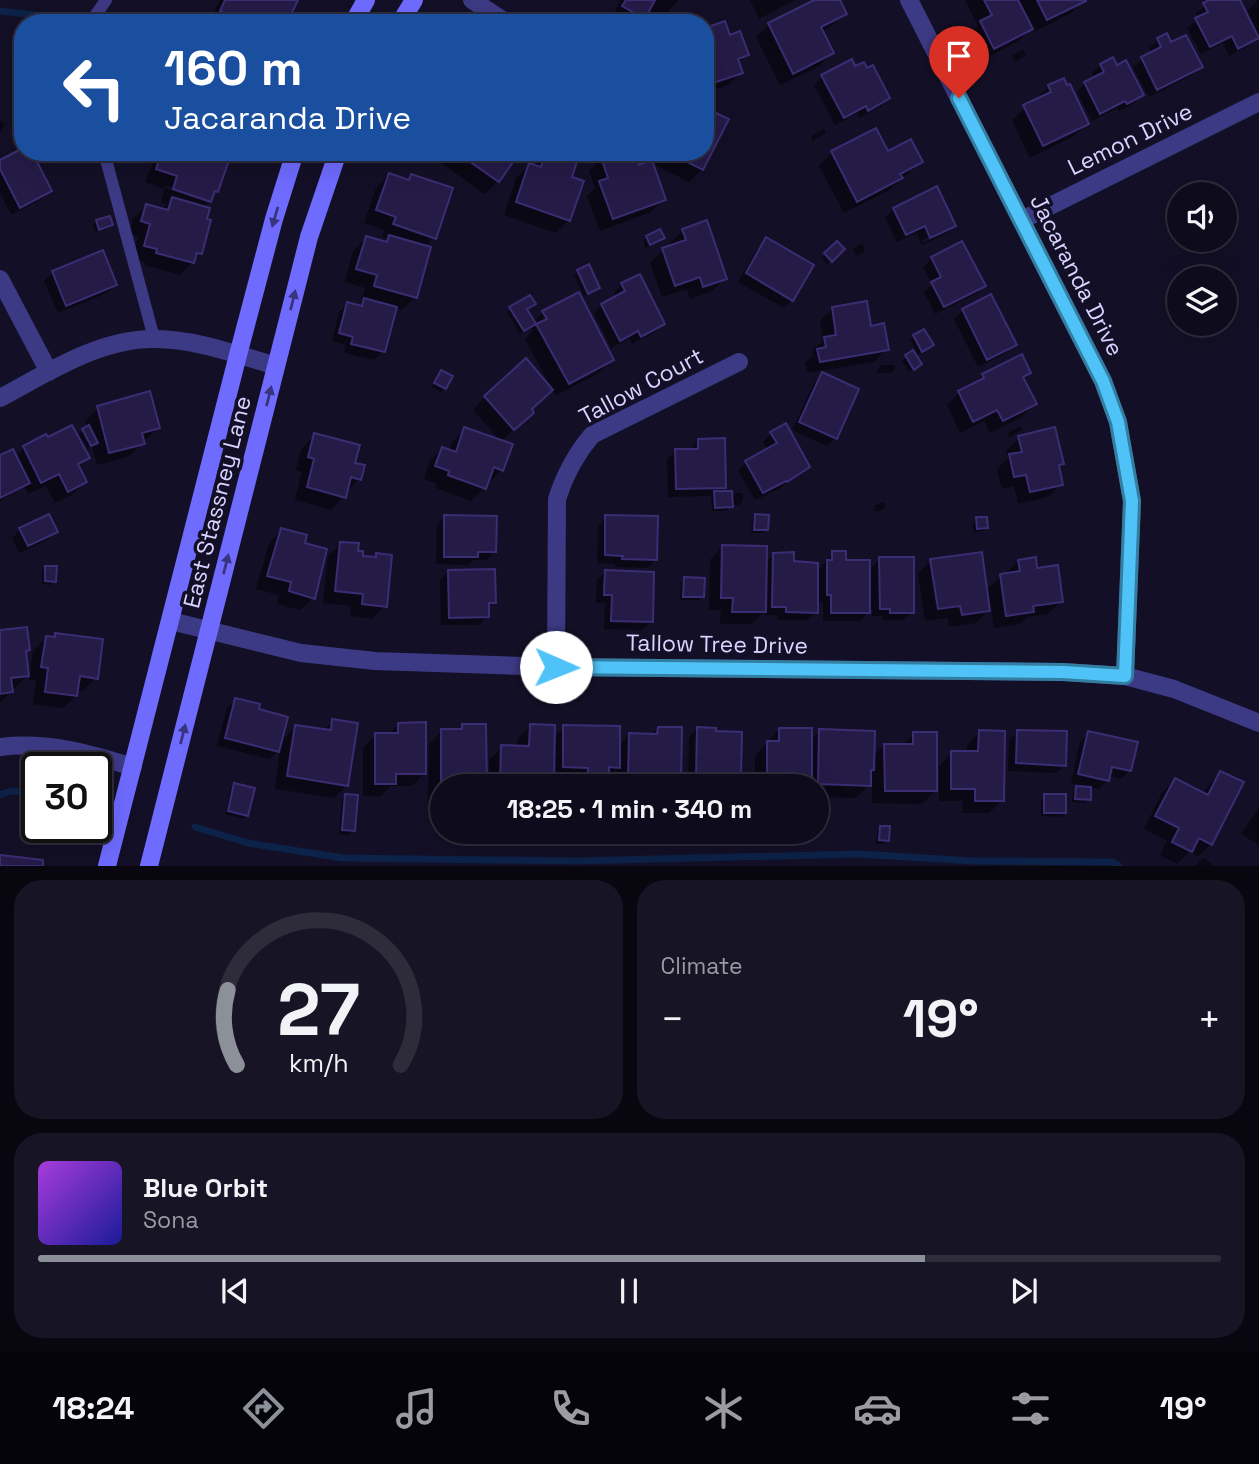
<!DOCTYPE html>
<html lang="en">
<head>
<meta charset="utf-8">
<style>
	body { margin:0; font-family:"Space Grotesk",sans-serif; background:#171425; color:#f1f3f6; height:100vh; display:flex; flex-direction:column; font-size:26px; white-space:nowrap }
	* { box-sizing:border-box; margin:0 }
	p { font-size:23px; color:#9b9ba3 }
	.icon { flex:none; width:38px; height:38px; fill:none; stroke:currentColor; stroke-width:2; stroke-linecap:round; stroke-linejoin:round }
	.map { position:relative; height:866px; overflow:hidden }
	.details { display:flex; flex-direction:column; gap:14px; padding:14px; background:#08060f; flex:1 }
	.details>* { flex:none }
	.banner { position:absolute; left:14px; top:14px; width:700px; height:147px; border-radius:28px; box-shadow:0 7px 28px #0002,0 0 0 2px #2e2b3b; background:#1a4fa0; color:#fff; overflow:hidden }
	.fabs { position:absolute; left:1167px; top:182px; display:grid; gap:14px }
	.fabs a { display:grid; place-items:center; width:70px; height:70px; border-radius:50%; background:#0e0b1c; box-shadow:0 7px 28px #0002,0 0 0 2px #2e2b3b; font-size:35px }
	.speed { position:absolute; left:21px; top:752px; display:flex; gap:14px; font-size:35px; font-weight:700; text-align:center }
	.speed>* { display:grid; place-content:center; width:91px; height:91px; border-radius:50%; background:#0e0b1c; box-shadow:0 7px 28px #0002,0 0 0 2px #2e2b3b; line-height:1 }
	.speed .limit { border:4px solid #111; border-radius:10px; background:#fff; color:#111 }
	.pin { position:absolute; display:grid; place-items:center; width:60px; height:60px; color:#fff; margin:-72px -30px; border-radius:50% 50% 50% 0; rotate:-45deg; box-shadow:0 0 7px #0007 }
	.pin .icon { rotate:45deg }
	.me { position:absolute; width:77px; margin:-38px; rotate:91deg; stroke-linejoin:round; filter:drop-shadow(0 0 5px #0008) }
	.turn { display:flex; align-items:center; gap:24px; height:147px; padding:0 35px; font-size:32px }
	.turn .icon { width:91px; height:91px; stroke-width:2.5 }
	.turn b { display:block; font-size:49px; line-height:60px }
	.big { font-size:52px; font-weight:700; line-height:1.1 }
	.details .card { flex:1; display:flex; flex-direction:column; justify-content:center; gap:10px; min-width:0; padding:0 24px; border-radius:28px; background:#171425 }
	.details .dial { align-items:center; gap:0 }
	.dial svg { height:182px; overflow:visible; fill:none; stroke:#2e2b3b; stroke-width:7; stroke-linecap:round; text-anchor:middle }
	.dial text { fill:#f1f3f6; stroke:none }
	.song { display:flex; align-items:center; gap:21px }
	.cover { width:84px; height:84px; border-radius:10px; background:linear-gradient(135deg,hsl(280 70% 55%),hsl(240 70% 35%)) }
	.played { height:7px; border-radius:4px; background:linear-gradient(90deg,#8c9099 75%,#2e2b3b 75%) }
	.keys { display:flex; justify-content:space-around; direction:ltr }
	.heat { display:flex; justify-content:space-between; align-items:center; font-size:38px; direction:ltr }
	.details .tiles { flex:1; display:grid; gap:14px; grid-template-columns:1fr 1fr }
	.card:last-child { grid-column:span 2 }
	.trip { position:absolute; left:430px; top:774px; width:399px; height:70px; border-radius:35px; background:#0e0b1c; box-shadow:0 7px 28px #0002,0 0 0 2px #2e2b3b; font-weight:700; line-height:70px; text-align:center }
	.dock { display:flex; height:112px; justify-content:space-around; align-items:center; background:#06040b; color:#9b9ba3 }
	.dock .icon { width:49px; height:49px }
	.dock .on { color:#8c9099 }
	.dock b { font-size:32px; color:#f1f3f6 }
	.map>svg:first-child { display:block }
	.shadow { fill:#0007; fill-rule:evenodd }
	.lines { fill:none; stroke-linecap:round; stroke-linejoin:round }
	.stream { stroke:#0c2248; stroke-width:7 }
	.building { fill:#241b47; stroke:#3b2d73; stroke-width:2 }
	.lane { stroke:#3d3a85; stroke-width:12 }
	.street { stroke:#3d3a85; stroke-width:18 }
	.secondary { stroke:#6f6bff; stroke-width:18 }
	.oneway { fill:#38347d }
	.route-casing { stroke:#337fa1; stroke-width:18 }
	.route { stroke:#4fc3f7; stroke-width:12 }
	.labels { text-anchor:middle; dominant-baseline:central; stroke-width:7; stroke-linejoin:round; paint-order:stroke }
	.street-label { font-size:23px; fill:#d9d4ff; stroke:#130f26 }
</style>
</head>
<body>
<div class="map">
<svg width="1259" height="866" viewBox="0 0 1259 866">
	<rect width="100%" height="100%" fill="#130f26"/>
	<path class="shadow" d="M220 0H296L285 23H209Z
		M621 0H678L661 20 647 12 639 23H617L611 19Z
		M750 0H795L759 19Z
		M818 0H838L845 13 832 26 821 32 832 53 819 66 780 85 756 37 769 25Z
		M965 0H1084L1071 13 1034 32 1032 27 1018 41 981 61 968 36 978 26Z
		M1213 0H1239L1245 13 1257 2 1256 0H1259V36L1250 45 1229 56 1223 43 1201 54 1187 28 1199 18 1196 13Z
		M705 31 729 37 747 54 738 63 741 72 728 85 705 93Z
		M1166 36 1170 44 1200 66 1192 75 1149 97 1133 67 1152 53 1149 48Z
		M1023 49 1026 55 1015 62 1012 56Z
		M1101 65 1142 95 1133 104 1118 111 1117 108 1092 121 1077 92 1085 83 1095 78 1092 73Z
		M855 68 888 98 880 107 859 118 857 113 835 125 814 85 823 76Z
		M1063 80 1087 123 1074 136 1030 158 1012 120 1049 87Z
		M0 120 5 125 0 131Z
		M727 120 702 169 689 182 654 164 660 152H705Z
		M824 128 826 133 813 141 811 137Z
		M23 152 50 191 42 199 11 215 0 193V162Z
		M157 152H226L217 191 203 208 201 253 180 275 144 265 145 262 132 258 138 236 129 234 133 219 146 206 161 210 167 204 161 202 165 189 145 182ZM165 185 209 200 206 202 164 188Z
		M448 152H518L498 181 485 194 441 163Z
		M545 152H555L570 178 569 220 556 233 504 215 516 178 529 165 534 167Z
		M832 153H887L921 162 888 191 844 213 819 166Z
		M602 158 638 167 664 199 651 212 600 231 587 196 595 188 589 171Z
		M389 175 406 181 411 176 434 238 425 247 415 297 402 310 395 308 383 351 374 360 344 353 346 345 332 341 339 312 348 304 358 306 365 299 362 298 365 288 345 282 353 251 366 238 383 243 388 239 382 237 384 230 364 223 376 188Z
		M894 209 954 225 946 234 922 245 916 233 897 242 885 218ZM947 228V232L923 243 922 240Z
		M97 222 111 225 108 229 95 232 93 225Z
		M683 230 725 278 712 291 690 299 687 289 662 297 650 263 663 250 671 247 670 243Z
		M647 237 663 238 646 248 643 241Z
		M766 240 792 300 784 308 738 282 758 248Z
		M862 243 865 251 857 257 853 249Z
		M837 244 842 249 827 264 822 258Z
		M932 258 984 285 976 294 935 314 924 292 932 284 923 267Z
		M588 267 598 287 584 296 574 275Z
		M53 272 115 285 107 293 58 313 44 281Z
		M622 284 663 324 654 333 632 344 630 338 611 348 594 313 602 305 616 298 614 293Z
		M990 297 1014 345 1006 353 978 367 954 319 963 311Z
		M530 307 525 310 533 323 543 312 612 360 599 373 555 396 552 389 530 410 519 425 501 441 473 410 485 397 551 387 525 339 533 330 532 327 520 334 507 312 511 309Z
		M833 308 870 328 887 349 874 362 807 373 805 363 813 355 812 351 823 341 820 321Z
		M914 337 931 345 918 354 910 340Z
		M912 353 916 368 909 372 902 360Z
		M881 365H895V370L891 373H876Z
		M441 372 445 388 441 392 432 387Z
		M1029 373 1023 379 1035 404 1022 417 990 433 984 421 960 433 947 405 959 393 971 387 983 375Z
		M822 374 835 438 827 446 792 430 814 383Z
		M98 408 158 428 130 456 97 465 92 446 87 448 79 434 87 428 85 421Z
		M1020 426 1021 430 1009 438 1007 434Z
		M465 429 502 470 489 483 486 482 484 488 471 501 436 488 437 484 424 479 429 462 442 449 449 452 452 442Z
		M771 434 808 467 780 488 755 500 738 471 746 462 768 450 763 442Z
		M315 435 353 464 359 479 331 510 295 500 302 472 296 470 302 448Z
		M46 437 87 458 78 468 85 482 72 495 55 503 46 486 28 494 24 486 0 501V457H15L24 448Z
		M1019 438 1062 463 1057 468 1061 484 1048 497 1018 504 1014 486 1002 489 997 469 1008 458 1006 451Z
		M698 440 724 488 719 493 731 499 736 493H743V501L739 505H731L727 511H712L711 496 668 497 667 459 676 451H690Z
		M885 502V507L881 511H875V506L879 503Z
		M756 516 766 529 763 533H751L752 520Z
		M445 517 494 552 486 560H473L468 565 436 564 437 525Z
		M606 517 656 559 647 568 615 567V564L597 563 598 526Z
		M977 519 986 528 983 531 973 532V523Z
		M20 530 56 531 47 540 19 553 12 538Z
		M282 530 303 544 313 598 300 610 277 604 279 595 256 589 269 543Z
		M341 544 361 557 373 559 377 555 385 606 372 619 350 616 351 606 323 603 328 556Z
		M722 547 765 563 774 554 816 573 833 552 844 562 868 571 880 559 913 612 904 620H882L883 616H872V609L860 621H823V602L816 603V612L808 620H778V615H765V611L751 624H720L721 610H709L710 560Z
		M931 561 986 590 1019 561 1036 570 1061 601 1048 614 1027 617 1020 624 994 628 991 608 976 623 949 627 948 618 925 621 918 573Z
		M46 567 55 581 51 585 42 584V571Z
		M448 572 494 602 487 609V616L479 625H441L440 580Z
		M605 572 651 622 642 630 604 629 605 603H596L597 580Z
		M685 579 702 596 699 600H680L681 583Z
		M0 632 28 650 25 653 28 675 15 688 10 689 11 692 0 703Z
		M56 634 96 678 83 691 76 690V696L63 708 33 704 36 680H29L33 651 46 638 52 639Z
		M235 700 257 711 278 751 269 759 217 746 227 708Z
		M333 721 347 785 334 798 275 789 281 741 296 727 323 731Z
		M399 724 424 773 412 786H391L381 796H363V748L376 735H388Z
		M463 726 443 786V812H433V801H428L429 744 442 731H458Z
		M531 726 553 738 564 727 618 747 629 735H651L658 728 679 784 616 786V769L600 786H575V780L552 779 549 786H489V760L502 747 517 748 518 738Z
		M697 729 739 776 731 785 688 784 689 737Z
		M779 729 810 741 820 731 872 757 884 745 902 746 914 734 935 791 922 804 872 803V782L856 798 817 797V786H755V756Z
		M980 732 1002 801 989 813H962L963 801H939V766L952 753H966L967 745Z
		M1017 732 1065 765 1056 773 1008 771 1009 741Z
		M1089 733 1130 770 1121 779 1109 776 1108 780 1099 789 1071 783 1080 742Z
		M1220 773 1211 844 1198 856 1189 852 1177 864 1160 855 1167 841 1144 829 1162 793 1175 780 1203 794 1208 786Z
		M235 785 247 815 243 819 225 814 231 789Z
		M1077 788 1089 799 1085 803 1072 802 1073 792Z
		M346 796 353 831 349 835 339 834 342 799Z
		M1045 796 1065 813 1061 817 1041 816V800Z
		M1259 807V845L1241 834Z
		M880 828 888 840 884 844H876L877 832Z
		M600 831H615L613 834H600Z
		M650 831H678L672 837H664L656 845H645V837Z
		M1203 857 1212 864 1210 866H1196Z"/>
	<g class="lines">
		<path class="stream" d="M0 11 79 20
			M113 21 131 23
			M0 795 11 791 37 793
			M195 827 248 843 343 858 576 861 858 854 974 861 1112 862 1119 866"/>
	</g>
	<path class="building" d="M225 0H298L287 23H241L239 20 220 11Z
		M626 0H655L645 19 622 6Z
		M814 0H840L847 14 821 27 834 53 793 74 768 23Z
		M984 0H1018L1033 29 994 49 980 21 992 15Z
		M1037 0H1086V1L1047 20Z
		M1209 0H1240L1259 38 1238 49 1232 36 1210 47 1195 18 1208 12 1203 3Z
		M725 21 730 35 740 31 749 55 738 59 743 73 713 83 712 78 705 81V28Z
		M1167 33 1171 42 1186 35 1203 67 1157 90 1141 57 1161 47 1157 38Z
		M1113 57 1117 65 1126 60 1144 95 1127 104 1125 101 1100 114 1084 82 1104 72 1100 64Z
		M852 59 855 66 864 62 867 68 873 65 890 98 868 111 866 106 844 118 821 75Z
		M1064 78 1067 85 1070 84 1089 124 1043 146 1023 105 1051 92 1048 85Z
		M705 108 729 119 703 170 668 152H705Z
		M876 128 888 151 911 139 923 162 900 174 903 178 857 202 831 151Z
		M23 148V152H32L52 191 20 208 0 169V160Z
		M162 152H228L226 158 229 160 218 192 215 191 211 202 173 189 177 176 156 169Z
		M456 152H520L499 182Z
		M546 152H561L578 158 572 177 584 181 570 221 516 202 529 163 541 167Z
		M614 152H635L639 165 652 160 666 200 613 219 599 181 608 178 601 157Z
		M389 173 409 180 411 174 453 188 436 239 393 224 396 217 376 210Z
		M937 186 956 226 930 238 925 226 906 235 893 208Z
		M172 197 210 208 207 219 211 220 202 254 197 253 194 263 156 253 157 249 144 246 150 224 141 221 146 204 168 210Z
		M110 216 113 225 99 230 96 220Z
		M707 220 727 279 703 287 700 277 675 286 662 248 686 240 682 229Z
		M660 229 665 238 650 245 646 236Z
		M389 235 431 247 417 298 374 286 377 275 356 269 366 236 387 242Z
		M766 237 814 265 793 301 746 273Z
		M837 241 845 249 832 262 824 253Z
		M962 241 986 286 944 307 931 282 941 277 931 257Z
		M103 250 117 285 66 306 52 271Z
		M589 264 600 288 588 294 577 270Z
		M640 274 665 324 641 337 638 331 620 341 601 304 625 291 621 283Z
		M579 292 614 360 569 384 536 324 547 319 542 311Z
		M991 294 1017 345 987 360 962 309Z
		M530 295 536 304 527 309 536 324 524 331 509 307Z
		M364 298 397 307 385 352 351 344 353 337 339 333 347 302 362 306Z
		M867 301 871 326 884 323 889 350 820 362 817 349 826 347 824 337 836 335 832 307Z
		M924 329 934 345 922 352 913 335Z
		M913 350 922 364 914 370 905 355Z
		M1022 354 1031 373 1023 377 1037 404 1003 421 997 410 973 422 958 391 984 378 982 374Z
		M526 358 553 390 532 409 534 413 514 430 484 396Z
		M441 370 453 376 446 389 434 383Z
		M822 372 859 389 837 439 799 422Z
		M150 391 160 428 142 433 145 444 109 453 97 406Z
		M786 423 810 467 787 482 786 481 763 493 745 461 777 443 770 432Z
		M72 425 90 458 78 464 87 482 68 492 59 474 41 483 23 446 46 434 48 437Z
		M89 425 98 443 91 446 82 429Z
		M464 427 513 444 503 471 494 467 486 489 448 475 449 471 435 466 442 447 456 452Z
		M1055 427 1064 464 1059 465 1063 485 1030 492 1026 475 1014 477 1009 454 1022 452 1018 436Z
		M314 433 360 445 355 463 365 465 361 480 351 477 346 498 307 487 314 459 308 457Z
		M725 438 726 488 676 489 675 449H698V439Z
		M13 449 30 483 0 498V455Z
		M714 491H732L733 507 715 508Z
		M49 514 58 532 28 546 19 528Z
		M755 514 769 515 768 530H754Z
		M444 515 497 516 496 552H478V557H444Z
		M605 515 658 516 657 560 622 559 623 556 605 555Z
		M976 517H987L988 528 977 529Z
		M281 528 307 535 305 543 327 549 315 599 289 591 291 582 267 576Z
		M340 542 359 543 358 551H363V556L376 557V553L392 555 387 607 362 604 363 594 335 591Z
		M722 545 767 546 766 612H732L733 598H721Z
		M832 551H846V560H870V613H831V595H827V560H832Z
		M794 552V561L818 563V613L786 612V607H772L773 553Z
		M982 552 990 611 962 615 960 606 938 609 930 559Z
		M879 557H914V613H890V609H880Z
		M1036 557 1037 568 1058 565 1063 602 1033 606 1034 612 1006 616 1000 574 1020 571 1018 560Z
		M45 566H57L56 582 45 581Z
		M495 569 496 603H489V617L449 618 448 570Z
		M605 570 654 572 653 622 611 621 612 595H604Z
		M684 577 705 578 704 597H683Z
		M27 627 30 650 26 651 29 676 11 678 13 692 0 694V630Z
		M55 633 103 639 98 679 80 676 77 696 45 692 48 668 41 667 46 636 55 637Z
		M235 698 260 704 259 709 288 717 279 752 225 738Z
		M332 719 358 723 348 786 287 776 295 725 331 730Z
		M426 722V774H396V784H375V733H398V723Z
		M462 724H486L487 786H443V789H441V729H462Z
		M530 724 555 725 554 783H551V786L500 782 501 745 529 746Z
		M563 725 620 726V768L609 767V780H588V768L563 767Z
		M658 727H682L681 785 659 784V777L628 776 629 733 657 734Z
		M697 727 716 728V731L742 732 741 777 696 776Z
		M779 728H812V786H767V741H779Z
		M819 729 875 731 874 770H871V786L818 784Z
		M979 730 1005 731 1004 801H975V789H951V751H978Z
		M1017 730 1067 731 1066 766 1016 763Z
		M1088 731 1138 742 1131 771 1112 767 1109 781 1078 774Z
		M913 732H937V791H885L884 744H913Z
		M1220 771 1244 782 1212 845 1199 838 1192 852 1172 842 1179 828 1155 816 1175 778 1208 795Z
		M234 783 255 788 248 816 228 811Z
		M1076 786 1091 787V800L1075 799Z
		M345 794 358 795 355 831 342 830Z
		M1044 794H1066V813H1044Z
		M880 826H890L889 841 879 840Z
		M0 855 43 860V866H0Z"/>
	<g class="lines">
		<path class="lane" d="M93 23 95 16 106 0
			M104 152 154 338"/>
		<path class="street" d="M472 0 507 23
			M909 0 1103 381 1118 422 1132 501 1125 676
			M1022 220 1259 102
			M0 279 49 372
			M0 398C47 373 100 338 155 339 196 339 238 355 276 366
			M171 621 301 653 375 661 556 667 1063 672 1125 676 1174 689 1259 723
			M556 667 557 499C565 474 575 455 592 435L739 362
			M0 747C46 741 89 753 133 767"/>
		<path class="secondary" d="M353 23 366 0
			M400 23 414 0
			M107 866 238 355 274 219 295 152
			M149 866 309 237 338 152"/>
	</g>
	<defs><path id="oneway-solid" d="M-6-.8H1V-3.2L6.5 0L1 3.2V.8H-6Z" transform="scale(1.75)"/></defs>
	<g class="oneway">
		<use href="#oneway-solid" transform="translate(275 217) rotate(106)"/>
		<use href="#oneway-solid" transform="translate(293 300) rotate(-76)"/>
		<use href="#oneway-solid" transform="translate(269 396) rotate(-76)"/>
		<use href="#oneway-solid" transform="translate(226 564) rotate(-76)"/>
		<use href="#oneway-solid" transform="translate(183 734) rotate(-76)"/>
	</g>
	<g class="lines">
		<defs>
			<path id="route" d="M556 667 1063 672 1125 676 1132 501 1118 422 1103 381 959 98"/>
		</defs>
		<use href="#route" class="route-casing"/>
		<use href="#route" class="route"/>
	</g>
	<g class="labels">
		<g class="street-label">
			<text transform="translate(1130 139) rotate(-26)">Lemon Drive</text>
			<text transform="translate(1077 275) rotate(63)">Jacaranda Drive</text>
			<text transform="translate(641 386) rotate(-28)">Tallow Court</text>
			<text transform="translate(217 502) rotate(-76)">East Stassney Lane</text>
			<text transform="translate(717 644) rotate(1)">Tallow Tree Drive</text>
		</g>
	</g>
</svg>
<div class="fabs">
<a><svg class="icon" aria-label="sound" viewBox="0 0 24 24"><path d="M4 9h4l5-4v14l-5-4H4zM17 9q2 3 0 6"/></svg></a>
<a><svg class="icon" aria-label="layers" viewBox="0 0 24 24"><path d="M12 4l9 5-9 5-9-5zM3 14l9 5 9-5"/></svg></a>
</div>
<div class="speed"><div class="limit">30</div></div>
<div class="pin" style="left:959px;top:98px;background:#d93025"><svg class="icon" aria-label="arrive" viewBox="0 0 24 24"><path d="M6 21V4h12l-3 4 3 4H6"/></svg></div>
<svg class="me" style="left:556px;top:667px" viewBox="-20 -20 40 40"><circle r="19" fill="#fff"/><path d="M0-13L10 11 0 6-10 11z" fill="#4fc3f7"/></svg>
<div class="trip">18:25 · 1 min · 340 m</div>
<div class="banner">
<div class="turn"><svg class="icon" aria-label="left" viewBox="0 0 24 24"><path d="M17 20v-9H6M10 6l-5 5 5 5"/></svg><div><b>160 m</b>Jacaranda Drive</div></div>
</div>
</div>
<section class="details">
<div class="tiles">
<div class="card dial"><svg viewBox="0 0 100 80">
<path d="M14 69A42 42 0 1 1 86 69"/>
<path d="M14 69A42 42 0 0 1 10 36" stroke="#8c9099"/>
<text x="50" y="56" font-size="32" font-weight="700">27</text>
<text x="50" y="72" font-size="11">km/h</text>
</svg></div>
<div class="card"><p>Climate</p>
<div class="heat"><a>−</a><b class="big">19°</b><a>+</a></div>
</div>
<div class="card">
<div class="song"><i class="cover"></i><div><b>Blue Orbit</b><p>Sona</p></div></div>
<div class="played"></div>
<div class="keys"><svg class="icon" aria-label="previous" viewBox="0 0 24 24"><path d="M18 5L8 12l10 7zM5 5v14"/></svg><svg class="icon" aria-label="pause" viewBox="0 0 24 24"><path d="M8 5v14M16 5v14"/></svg><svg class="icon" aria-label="next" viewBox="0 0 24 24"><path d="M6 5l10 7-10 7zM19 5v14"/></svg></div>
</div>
</div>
</section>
<nav class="dock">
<b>18:24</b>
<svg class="icon on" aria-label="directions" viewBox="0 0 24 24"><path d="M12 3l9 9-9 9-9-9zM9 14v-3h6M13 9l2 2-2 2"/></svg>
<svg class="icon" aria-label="music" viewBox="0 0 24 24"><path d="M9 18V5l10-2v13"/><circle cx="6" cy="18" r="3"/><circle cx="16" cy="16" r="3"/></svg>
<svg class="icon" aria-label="phone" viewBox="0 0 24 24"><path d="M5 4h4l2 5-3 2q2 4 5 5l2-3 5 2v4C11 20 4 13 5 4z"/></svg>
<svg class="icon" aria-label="climate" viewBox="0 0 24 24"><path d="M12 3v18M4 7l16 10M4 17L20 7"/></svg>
<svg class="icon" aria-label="car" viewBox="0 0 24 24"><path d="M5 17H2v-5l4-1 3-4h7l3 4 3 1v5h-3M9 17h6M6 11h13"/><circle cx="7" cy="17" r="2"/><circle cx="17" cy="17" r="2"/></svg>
<svg class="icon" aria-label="filters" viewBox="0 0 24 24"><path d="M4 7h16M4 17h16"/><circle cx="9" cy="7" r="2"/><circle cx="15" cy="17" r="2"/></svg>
<b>19°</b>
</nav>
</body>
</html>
